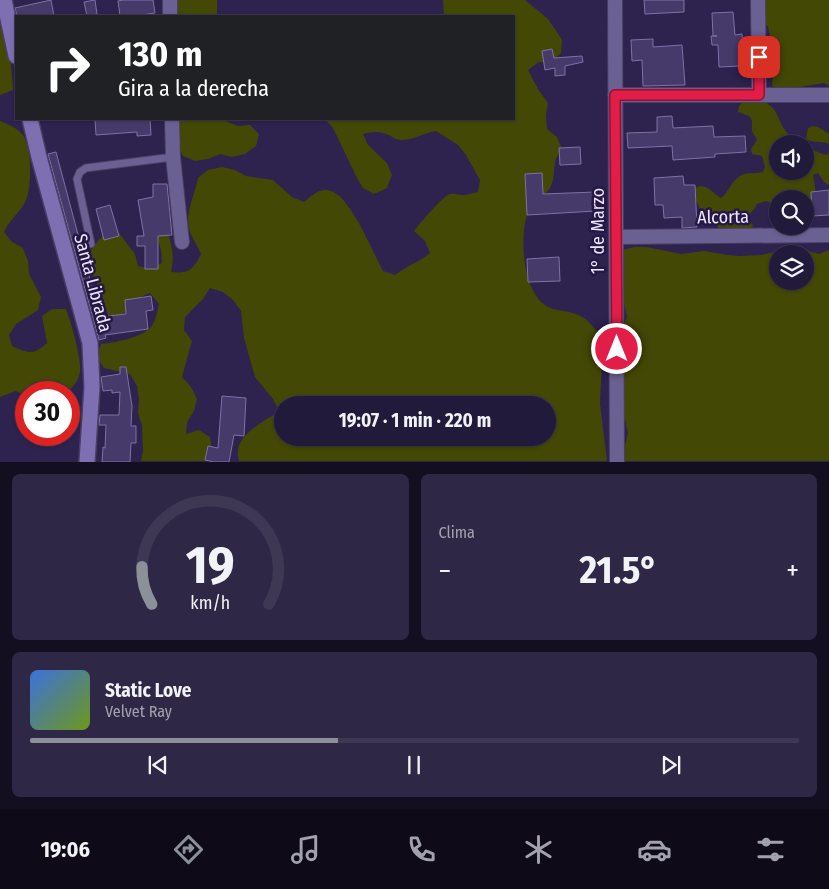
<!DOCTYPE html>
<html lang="es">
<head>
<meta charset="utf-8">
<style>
	body { margin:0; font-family:"Fira Sans Condensed",sans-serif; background:#2e2746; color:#f1f3f6; height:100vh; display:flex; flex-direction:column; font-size:19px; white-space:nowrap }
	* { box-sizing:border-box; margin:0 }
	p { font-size:16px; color:#a2a1af }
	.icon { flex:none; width:28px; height:28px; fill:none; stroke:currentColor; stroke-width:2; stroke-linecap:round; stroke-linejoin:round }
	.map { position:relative; height:462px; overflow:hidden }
	.side { display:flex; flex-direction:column; gap:12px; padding:12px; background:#130e20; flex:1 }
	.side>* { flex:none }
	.hud { position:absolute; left:15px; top:15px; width:500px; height:105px; border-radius:0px; box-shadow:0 1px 4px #0004,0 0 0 1px #3f3855; background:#202124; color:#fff; overflow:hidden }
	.controls { position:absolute; left:769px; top:135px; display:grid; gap:10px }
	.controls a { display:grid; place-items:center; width:45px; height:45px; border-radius:50%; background:#221a3b; box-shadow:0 1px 4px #0004,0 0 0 1px #3f3855; font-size:25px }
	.speed { position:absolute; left:15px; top:381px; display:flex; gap:10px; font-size:25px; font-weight:700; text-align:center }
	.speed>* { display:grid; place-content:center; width:65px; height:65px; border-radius:50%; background:#221a3b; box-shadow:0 1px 4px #0004,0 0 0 1px #3f3855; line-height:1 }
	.speed .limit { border:8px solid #d22; background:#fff; color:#111 }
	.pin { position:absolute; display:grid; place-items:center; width:42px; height:42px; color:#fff; margin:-21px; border-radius:10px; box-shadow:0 2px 8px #0006 }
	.me { position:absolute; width:55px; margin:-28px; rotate:0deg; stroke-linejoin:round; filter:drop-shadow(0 0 4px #0008) }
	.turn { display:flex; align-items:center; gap:18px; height:105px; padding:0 20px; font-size:22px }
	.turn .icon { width:65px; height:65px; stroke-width:2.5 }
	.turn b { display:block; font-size:35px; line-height:42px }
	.big { font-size:38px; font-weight:700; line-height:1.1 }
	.side .widget { flex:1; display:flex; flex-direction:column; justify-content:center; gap:8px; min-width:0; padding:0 18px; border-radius:8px; background:#2e2746 }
	.side .dial { align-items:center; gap:0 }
	.dial svg { height:130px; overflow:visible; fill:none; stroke:#3f3855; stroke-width:7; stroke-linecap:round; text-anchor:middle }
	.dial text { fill:#f1f3f6; stroke:none }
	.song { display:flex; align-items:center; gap:15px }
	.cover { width:60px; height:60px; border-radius:8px; background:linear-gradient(135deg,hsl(220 70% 55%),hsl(80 70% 35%)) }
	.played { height:5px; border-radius:2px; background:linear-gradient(90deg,#8c9099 40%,#3f3855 40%) }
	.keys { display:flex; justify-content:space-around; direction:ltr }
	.heat { display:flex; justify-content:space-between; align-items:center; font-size:28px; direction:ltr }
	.side .tiles { flex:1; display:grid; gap:12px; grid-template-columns:1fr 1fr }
	.widget:last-child { grid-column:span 2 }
	.trip { position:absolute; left:274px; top:396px; width:282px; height:50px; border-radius:25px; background:#221a3b; box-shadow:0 1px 4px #0004,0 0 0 1px #3f3855; font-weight:700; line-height:50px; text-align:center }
	.tab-bar { display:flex; height:80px; justify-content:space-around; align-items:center; background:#0e0a18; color:#a2a1af }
	.tab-bar .icon { width:35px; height:35px }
	.tab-bar .active { color:#8c9099 }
	.tab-bar b { font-size:22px; color:#f1f3f6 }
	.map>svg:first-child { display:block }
	.green { fill:#444805; fill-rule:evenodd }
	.building { fill:#463a6a; stroke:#7d72a6 }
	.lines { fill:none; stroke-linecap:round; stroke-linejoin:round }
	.lane-casing { stroke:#4a3e64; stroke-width:9 }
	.street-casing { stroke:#4a3e64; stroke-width:16 }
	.secondary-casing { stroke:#4a3e64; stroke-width:18 }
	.lane { stroke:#6b6092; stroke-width:7 }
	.street { stroke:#6b6092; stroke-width:14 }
	.secondary { stroke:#7e6fb2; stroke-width:15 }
	.route-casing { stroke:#92132f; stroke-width:12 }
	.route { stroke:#e11d48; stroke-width:9 }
	.labels { text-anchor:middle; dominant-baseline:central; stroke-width:5; stroke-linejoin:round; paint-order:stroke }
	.street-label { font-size:18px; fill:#ebe7ff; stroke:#251844 }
</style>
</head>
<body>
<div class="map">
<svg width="829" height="462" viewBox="0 0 829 462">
	<rect width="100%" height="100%" fill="#2e224f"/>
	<path class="green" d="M170 0H217V16H167Z
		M443 0H525L547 18 555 29 562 40 561 53 551 62H539L528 70 538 89 548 103 546 116 547 129 557 137 562 149C560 152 557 156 556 159 553 167 555 178 551 186 547 195 535 199 530 208 518 230 522 290 545 305 550 309 558 310 563 311 583 314 588 320 600 335L598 348 602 361 600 404 607 461H239C231 436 263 423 279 411L273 399 255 377 244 338 241 311 233 300 223 292 210 288 203 299 185 317 184 330 192 341 182 377 191 387 197 399 194 411 187 422 186 434 199 430 210 437 212 450 209 461H141L143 451 142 425 138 413 139 399 137 386 130 374 104 368 97 357 101 344C114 343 143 337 151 327 156 321 157 311 159 304L150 293 138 298 121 316 108 315 100 289 88 265 90 252 98 241 107 232 119 233 135 254 138 266 150 269 162 263 161 250 157 236 168 234C173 248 174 258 171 272 189 274 193 270 201 254 198 246 191 237 189 229 185 212 195 195 198 178L208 170 222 167 235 170 246 176 273 180 292 197 304 202C312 195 321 187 331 191 351 197 373 253 383 271L395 275C407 266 419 262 430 253L425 241 414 231C420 223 442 197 450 194 454 193 458 195 462 195 467 195 473 193 478 192L480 180 466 155 458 145 436 131C424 133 413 140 401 140 395 140 392 136 386 134 378 131 371 132 363 134L368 145 387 163 392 175 387 188 374 194 363 188 356 176 333 128 325 119H514V16H444ZM282 405H548V438H282Z
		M760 0H829V86L824 83 782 90 772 86 774 64 768 47 770 36 768 26 757 23Z
		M0 15 9 36 13 90 0 95Z
		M748 100C783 100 772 120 792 138 794 141 799 142 802 144H778V171H805V146L822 154 827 155 829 152V185L824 182 818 173 813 175C815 185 818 198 809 204L808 215 805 220V199H778L777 222C770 218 771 211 771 203L766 201 757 204C755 209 751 212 748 217L753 226 750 230H719L713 214 702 213 695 198V188C707 182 712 193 721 198 729 192 732 179 742 175 748 172 756 174 763 172L765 167 762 156 752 154 751 149 757 140 752 131V120L749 116 738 112 739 106 743 102Z
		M177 119H220L238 126 250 125 259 134 256 146 245 154 232 157 220 154 208 159 195 161 183 156 177 144Z
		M0 121C8 124 17 128 23 135 32 148 32 186 26 200 21 212 9 220 4 232L12 242 23 248 28 261 29 274 41 297 38 310 16 324 9 335 12 346C29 354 34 355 47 343L42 316 52 309H66C71 322 82 360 80 372 78 382 74 386 67 392H26V396L16 391 0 397Z
		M813 126 818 127 829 134V144C821 140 813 144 806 139L808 128Z
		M634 247H646L681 254 704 251 728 255 739 256 762 255 795 247 819 254 829 250V461H616V453L625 445 628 433 622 407V327L627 317 622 293 623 250ZM778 254H805V281H778Z"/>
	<path class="building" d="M51 0 54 16H17L15 8Z
		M95 0 97 14 87 16 84 2Z
		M123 0H153L155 13 133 16H120L118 1Z
		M644 0H684V12L645 14Z
		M733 12 735 35 742 34 743 44H740L741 66 719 67 718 45H712L711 36H717H713L712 13Z
		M653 39V47L682 45 685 85 643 86 642 60 632 61 631 40Z
		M552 49 554 58 582 56 583 62 565 66V75L555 76V68L545 70 542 51Z
		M672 116 673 128 713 126 714 137 745 136 746 152 715 154V157L673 160 672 146 628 148 627 133 657 132V117Z
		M95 119H150L151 135 137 136V132L96 135Z
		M580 147 581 164 560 165 559 148Z
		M56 152 100 317 126 314 125 300 151 296 153 310 146 311 148 329 105 335 106 338 99 340 48 154Z
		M542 173 543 194 595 192 596 211 527 215 525 174Z
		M683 176 684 185H695L697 227 682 228V217L664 218 663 205H655L654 178Z
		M153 184H167L172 235 158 236V269H145V246H137V236H144L138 200 153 197Z
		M829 190V215L812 216 811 192Z
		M110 205 119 236 104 240 96 209Z
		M559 257 560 281 528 282 527 259Z
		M120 367H126L132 406 131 426H136V443H131L130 462H102L103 447 105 448 106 425H99L100 415H119L120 392 112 393V390L103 391 101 377 120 374Z
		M222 396 246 398 244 436 234 435 229 462H214L205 460 208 446 218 448Z"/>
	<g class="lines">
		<defs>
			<path id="lane" d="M91 244 77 179 80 172 86 168 173 157"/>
			<path id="street" d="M170 0V16
				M615 0 617 462
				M758 0 759 95
				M615 95H829
				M172 119 173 157 182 242
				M617 237 829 235"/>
			<path id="secondary" d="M4 0 16 56
				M30 119 39 157 90 343 92 387 87 462"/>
		</defs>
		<use href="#lane" class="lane-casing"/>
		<use href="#street" class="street-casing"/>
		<use href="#secondary" class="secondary-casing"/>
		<use href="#lane" class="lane"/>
		<use href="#street" class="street"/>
		<use href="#secondary" class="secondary"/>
	</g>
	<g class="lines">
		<defs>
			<path id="route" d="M617 349 615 95H759V57"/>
		</defs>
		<use href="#route" class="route-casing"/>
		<use href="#route" class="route"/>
	</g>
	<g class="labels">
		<g class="street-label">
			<text transform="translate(723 217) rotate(-1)">Alcorta</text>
			<text transform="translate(598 231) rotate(-90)">1° de Marzo</text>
			<text transform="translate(93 283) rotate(75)">Santa Librada</text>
		</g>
	</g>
</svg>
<div class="controls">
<a><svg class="icon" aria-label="sound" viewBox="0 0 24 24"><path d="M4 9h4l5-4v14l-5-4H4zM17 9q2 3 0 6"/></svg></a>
<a><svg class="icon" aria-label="search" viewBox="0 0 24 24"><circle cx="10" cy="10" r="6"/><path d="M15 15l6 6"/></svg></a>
<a><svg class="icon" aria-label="layers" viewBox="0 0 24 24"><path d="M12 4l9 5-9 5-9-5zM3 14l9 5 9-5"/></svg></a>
</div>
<div class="speed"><div class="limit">30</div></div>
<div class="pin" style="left:759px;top:57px;background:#d93025"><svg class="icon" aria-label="arrive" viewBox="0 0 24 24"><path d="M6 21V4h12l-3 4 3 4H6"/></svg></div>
<svg class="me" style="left:617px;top:349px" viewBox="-20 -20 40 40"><circle r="17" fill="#e11d48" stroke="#fff" stroke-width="3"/><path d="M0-11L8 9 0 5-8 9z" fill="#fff"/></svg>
<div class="trip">19:07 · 1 min · 220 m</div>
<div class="hud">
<div class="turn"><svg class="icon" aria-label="right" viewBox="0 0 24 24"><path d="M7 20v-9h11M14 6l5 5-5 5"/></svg><div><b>130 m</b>Gira a la derecha</div></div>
</div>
</div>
<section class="side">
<div class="tiles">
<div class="widget dial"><svg viewBox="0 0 100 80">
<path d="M14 69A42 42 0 1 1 86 69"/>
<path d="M14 69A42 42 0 0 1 8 46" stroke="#8c9099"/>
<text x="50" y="56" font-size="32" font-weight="700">19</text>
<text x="50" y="72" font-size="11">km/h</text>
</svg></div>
<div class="widget"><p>Clima</p>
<div class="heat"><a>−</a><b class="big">21.5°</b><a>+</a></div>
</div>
<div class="widget">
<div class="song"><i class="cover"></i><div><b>Static Love</b><p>Velvet Ray</p></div></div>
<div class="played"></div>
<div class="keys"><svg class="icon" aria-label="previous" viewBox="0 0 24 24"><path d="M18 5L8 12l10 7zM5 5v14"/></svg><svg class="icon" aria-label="pause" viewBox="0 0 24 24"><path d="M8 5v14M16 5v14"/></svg><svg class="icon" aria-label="next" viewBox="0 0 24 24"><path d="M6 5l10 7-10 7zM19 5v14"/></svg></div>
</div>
</div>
</section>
<nav class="tab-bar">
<b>19:06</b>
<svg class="icon active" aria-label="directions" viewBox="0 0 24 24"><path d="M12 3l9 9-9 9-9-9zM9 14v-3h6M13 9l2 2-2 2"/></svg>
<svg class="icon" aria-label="music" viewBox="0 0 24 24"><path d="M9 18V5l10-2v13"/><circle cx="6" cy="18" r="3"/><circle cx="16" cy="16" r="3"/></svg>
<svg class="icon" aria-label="phone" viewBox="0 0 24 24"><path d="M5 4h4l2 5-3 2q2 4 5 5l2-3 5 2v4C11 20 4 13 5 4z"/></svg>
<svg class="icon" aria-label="climate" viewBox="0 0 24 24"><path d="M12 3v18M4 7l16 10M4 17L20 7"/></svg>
<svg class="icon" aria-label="car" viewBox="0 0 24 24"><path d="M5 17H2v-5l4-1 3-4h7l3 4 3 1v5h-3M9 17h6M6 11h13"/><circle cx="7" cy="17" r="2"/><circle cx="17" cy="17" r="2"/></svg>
<svg class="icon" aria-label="filters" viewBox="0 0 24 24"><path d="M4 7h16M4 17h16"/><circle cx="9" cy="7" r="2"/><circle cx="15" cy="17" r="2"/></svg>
</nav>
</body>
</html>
